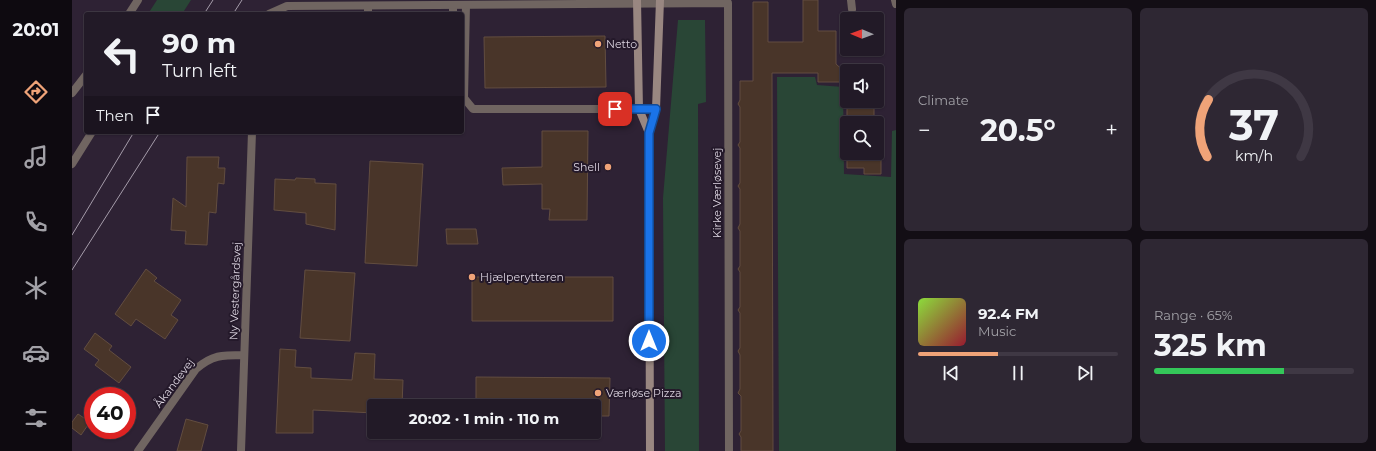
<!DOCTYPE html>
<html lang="en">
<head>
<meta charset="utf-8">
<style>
	body { margin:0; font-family:Montserrat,sans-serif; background:#2e2733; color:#f1f3f6; height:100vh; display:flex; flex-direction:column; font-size:15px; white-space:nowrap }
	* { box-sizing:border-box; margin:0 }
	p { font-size:13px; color:#a2a1a7 }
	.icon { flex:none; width:22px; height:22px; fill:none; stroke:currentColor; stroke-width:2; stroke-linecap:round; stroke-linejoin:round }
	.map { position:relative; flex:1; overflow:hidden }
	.side { display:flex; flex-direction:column; gap:8px; padding:8px; background:#130e15; width:480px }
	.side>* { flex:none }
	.top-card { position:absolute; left:12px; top:12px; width:380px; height:122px; border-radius:4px; box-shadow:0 1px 3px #0004,0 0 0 1px #3f3844; background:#221a27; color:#f1f3f6; overflow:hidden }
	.needle { width:26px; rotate:271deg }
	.tools { position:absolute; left:768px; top:12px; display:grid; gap:8px }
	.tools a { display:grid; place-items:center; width:44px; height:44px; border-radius:4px; background:#221a27; box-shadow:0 1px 3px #0004,0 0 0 1px #3f3844; font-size:20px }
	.speed { position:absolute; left:12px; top:387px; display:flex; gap:8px; font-size:20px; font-weight:700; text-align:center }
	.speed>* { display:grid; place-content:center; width:52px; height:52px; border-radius:50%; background:#221a27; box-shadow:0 1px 3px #0004,0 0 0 1px #3f3844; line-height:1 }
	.speed .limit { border:6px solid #d22; background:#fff; color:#111 }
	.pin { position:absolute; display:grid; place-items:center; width:34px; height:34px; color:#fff; margin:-17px; border-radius:8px; box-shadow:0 2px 6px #0006 }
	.me { position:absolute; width:44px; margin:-22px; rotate:0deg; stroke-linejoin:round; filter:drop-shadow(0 0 3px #0008) }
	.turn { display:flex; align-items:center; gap:14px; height:84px; padding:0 12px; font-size:18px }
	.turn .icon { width:52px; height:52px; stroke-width:2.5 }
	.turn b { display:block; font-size:28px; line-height:34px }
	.then { display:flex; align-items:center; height:38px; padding:0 12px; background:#0003; gap:8px; font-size:15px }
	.big { font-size:30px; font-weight:700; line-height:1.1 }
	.side .tile { flex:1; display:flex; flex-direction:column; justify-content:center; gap:6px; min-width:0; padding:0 14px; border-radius:6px; background:#2e2733 }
	.side .dial { align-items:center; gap:0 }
	.dial svg { height:104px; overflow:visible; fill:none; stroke:#3f3844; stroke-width:7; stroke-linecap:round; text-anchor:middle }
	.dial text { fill:#f1f3f6; stroke:none }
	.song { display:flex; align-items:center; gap:12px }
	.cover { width:48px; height:48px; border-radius:6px; background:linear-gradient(135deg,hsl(90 70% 55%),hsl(350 70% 35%)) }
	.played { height:4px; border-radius:2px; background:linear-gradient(90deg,#efa378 40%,#3f3844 40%) }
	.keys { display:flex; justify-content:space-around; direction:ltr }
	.heat { display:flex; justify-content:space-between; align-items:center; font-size:22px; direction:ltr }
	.charge { height:6px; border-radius:3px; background:linear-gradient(90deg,#34c759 65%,#3f3844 0) }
	.side .tiles { flex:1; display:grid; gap:8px; grid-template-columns:repeat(2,1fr) }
	.trip { position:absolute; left:295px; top:399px; width:234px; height:40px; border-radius:4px; background:#221a27; box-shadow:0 1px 3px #0004,0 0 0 1px #3f3844; font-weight:700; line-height:40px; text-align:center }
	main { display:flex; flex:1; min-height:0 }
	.tabs { display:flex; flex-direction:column; width:72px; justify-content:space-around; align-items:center; background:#0e0a10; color:#a2a1a7 }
	.tabs .icon { width:28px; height:28px }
	.tabs .on { color:#efa378 }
	.tabs b { font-size:18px; color:#f1f3f6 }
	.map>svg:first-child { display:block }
	.green { fill:#294636 }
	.building { fill:#493529; stroke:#624d40 }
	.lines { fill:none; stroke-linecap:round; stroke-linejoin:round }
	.lane { stroke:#706561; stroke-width:8 }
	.street { stroke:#706561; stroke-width:8 }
	.secondary { stroke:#998781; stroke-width:8 }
	.tram { stroke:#a59caa; stroke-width:1 }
	.route-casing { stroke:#114b97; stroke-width:10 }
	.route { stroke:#1a73e8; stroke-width:7 }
	.poi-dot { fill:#efa378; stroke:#24192a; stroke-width:1.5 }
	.labels { text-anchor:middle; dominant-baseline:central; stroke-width:4; stroke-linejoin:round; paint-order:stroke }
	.poi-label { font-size:11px; fill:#dcd4e0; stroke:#24192a; text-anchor:start }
	.street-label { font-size:11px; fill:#dcd4e0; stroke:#24192a }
</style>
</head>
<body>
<main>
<nav class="tabs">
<b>20:01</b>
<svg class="icon on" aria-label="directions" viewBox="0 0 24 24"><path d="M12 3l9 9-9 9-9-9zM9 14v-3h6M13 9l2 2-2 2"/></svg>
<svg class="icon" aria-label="music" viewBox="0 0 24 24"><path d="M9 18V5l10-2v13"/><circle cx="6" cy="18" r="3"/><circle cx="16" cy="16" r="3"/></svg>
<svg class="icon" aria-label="phone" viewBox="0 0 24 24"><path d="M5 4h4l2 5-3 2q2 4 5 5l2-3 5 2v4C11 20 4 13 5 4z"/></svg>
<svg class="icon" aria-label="climate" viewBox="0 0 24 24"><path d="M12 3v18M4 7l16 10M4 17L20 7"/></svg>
<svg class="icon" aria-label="car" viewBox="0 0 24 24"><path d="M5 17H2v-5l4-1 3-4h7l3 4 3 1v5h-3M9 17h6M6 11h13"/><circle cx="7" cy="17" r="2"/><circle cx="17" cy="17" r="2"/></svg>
<svg class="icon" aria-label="filters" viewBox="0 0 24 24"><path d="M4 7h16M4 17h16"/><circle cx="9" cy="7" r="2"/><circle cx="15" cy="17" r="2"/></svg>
</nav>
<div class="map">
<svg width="824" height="451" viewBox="0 0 824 451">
	<rect width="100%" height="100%" fill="#2e2234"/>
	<path class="green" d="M85 0H119L110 14H76Z
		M606 20H633L634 102 626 104 627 451H593L591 198Z
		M705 77H743L745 85 771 87 772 174 819 177 820 131 824 130V451H707Z"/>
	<path class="building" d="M731 0H746V31H764V64L775 74V82H746V73H700L701 451H669V437L667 434 669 431V396L666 393 668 389V355L666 351 668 348V313L666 310 668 307V272L666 269 668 266V231L666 228 668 224V189L666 186 668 183V148L666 145 668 142V107L666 104 668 100V81H681V2H696V42H731Z
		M533 36 534 87 413 88 412 37Z
		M775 101H802V123H775Z
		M470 131H516L515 220H477L478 209H470V184L431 185 430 168 470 167Z
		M775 153H809V174H792V168H775Z
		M115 157H147L146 168H153L152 184 146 183 144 213 137 212 135 245 113 244 114 231 99 230 101 198 114 207Z
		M298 161 351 164 345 266 293 263Z
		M224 178 243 179V183L264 184 263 230 234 224V213L202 210 203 179 223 180Z
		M374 229H404L406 244H375Z
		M74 269 85 278 82 281 109 300 99 315 106 320 93 339 64 319 59 326 43 314Z
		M233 270 283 273 278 341 228 338Z
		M400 277H541V321H400Z
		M23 333 40 346 37 350 59 367 47 383 23 365 27 360 12 349Z
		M208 349 224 350 223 367 239 368V378L280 380 283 353 303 354 302 379 331 380 330 406H302V413L241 410V433H204Z
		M404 377 538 378 537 416H522V406H404Z
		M6 414 18 422 9 435 0 428V422Z
		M114 419 136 425 129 451H105Z"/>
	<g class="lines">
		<path class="lane" d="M779 0 780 9
			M394 5 392 98 401 109H584
			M296 14V6
			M381 14V6
			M0 164 20 132"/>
		<path class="street" d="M823 0 824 4
			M57 14 66 0
			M197 14 215 6 656 3 657 451
			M0 93 14 75
			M66 451 124 369C140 355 150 355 171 355
			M169 451 180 132"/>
		<path class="secondary" d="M565 0 567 109 577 133
			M578 451 577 133 584 109 588 0"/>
		<path class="tram" d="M132 14 141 0
			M161 14 170 0
			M0 235 62 132
			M0 270 88 132"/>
	</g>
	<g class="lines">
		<defs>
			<path id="route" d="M543 109H584L577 133V341"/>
		</defs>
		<use href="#route" class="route-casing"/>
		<use href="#route" class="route"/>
	</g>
	<g class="poi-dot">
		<circle cx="526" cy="44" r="4"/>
		<circle cx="536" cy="167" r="4"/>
		<circle cx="400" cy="277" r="4"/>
		<circle cx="526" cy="393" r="4"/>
	</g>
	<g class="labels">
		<g class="poi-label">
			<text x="534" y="44">Netto</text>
			<text x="528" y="167" text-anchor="end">Shell</text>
			<text x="408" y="277">Hjælperytteren</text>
			<text x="534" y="393">Værløse Pizza</text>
		</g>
		<g class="street-label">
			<text transform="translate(645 193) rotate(-90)">Kirke Værløsevej</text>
			<text transform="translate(163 291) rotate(-88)">Ny Vestergårdsvej</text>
			<text transform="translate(102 383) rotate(-53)">Åkandevej</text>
		</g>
	</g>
</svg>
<div class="tools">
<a><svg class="needle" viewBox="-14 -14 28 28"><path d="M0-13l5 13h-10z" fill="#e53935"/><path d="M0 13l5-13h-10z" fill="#a2a1a7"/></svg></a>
<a><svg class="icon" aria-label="sound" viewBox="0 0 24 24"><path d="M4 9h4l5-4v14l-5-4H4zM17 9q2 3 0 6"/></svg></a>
<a><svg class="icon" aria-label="search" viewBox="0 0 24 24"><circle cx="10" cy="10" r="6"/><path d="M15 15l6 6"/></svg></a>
</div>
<div class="speed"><div class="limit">40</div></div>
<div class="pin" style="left:543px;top:109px;background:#d93025"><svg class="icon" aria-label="arrive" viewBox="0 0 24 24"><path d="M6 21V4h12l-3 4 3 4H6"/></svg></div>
<svg class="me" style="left:577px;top:341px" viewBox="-20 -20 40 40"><circle r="17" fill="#1a73e8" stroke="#fff" stroke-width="3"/><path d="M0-11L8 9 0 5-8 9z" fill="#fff"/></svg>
<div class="trip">20:02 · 1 min · 110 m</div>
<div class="top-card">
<div class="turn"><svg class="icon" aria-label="left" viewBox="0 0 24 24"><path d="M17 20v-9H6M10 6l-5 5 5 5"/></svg><div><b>90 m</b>Turn left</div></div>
<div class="then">Then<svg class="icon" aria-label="arrive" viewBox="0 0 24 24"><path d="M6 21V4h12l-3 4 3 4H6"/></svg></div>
</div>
</div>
<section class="side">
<div class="tiles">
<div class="tile"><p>Climate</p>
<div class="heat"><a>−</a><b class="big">20.5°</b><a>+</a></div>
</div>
<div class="tile dial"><svg viewBox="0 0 100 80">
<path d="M14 69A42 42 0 1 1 86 69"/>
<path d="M14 69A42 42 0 0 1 15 25" stroke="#efa378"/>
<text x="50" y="56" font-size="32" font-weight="700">37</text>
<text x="50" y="72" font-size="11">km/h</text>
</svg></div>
<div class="tile">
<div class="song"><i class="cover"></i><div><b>92.4 FM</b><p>Music</p></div></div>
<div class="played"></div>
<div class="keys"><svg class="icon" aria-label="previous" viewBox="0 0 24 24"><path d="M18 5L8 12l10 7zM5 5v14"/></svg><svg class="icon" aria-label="pause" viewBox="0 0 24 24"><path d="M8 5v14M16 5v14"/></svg><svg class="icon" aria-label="next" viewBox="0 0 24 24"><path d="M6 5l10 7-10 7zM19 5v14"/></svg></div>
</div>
<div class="tile"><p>Range · 65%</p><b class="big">325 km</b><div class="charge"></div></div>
</div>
</section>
</main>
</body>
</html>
